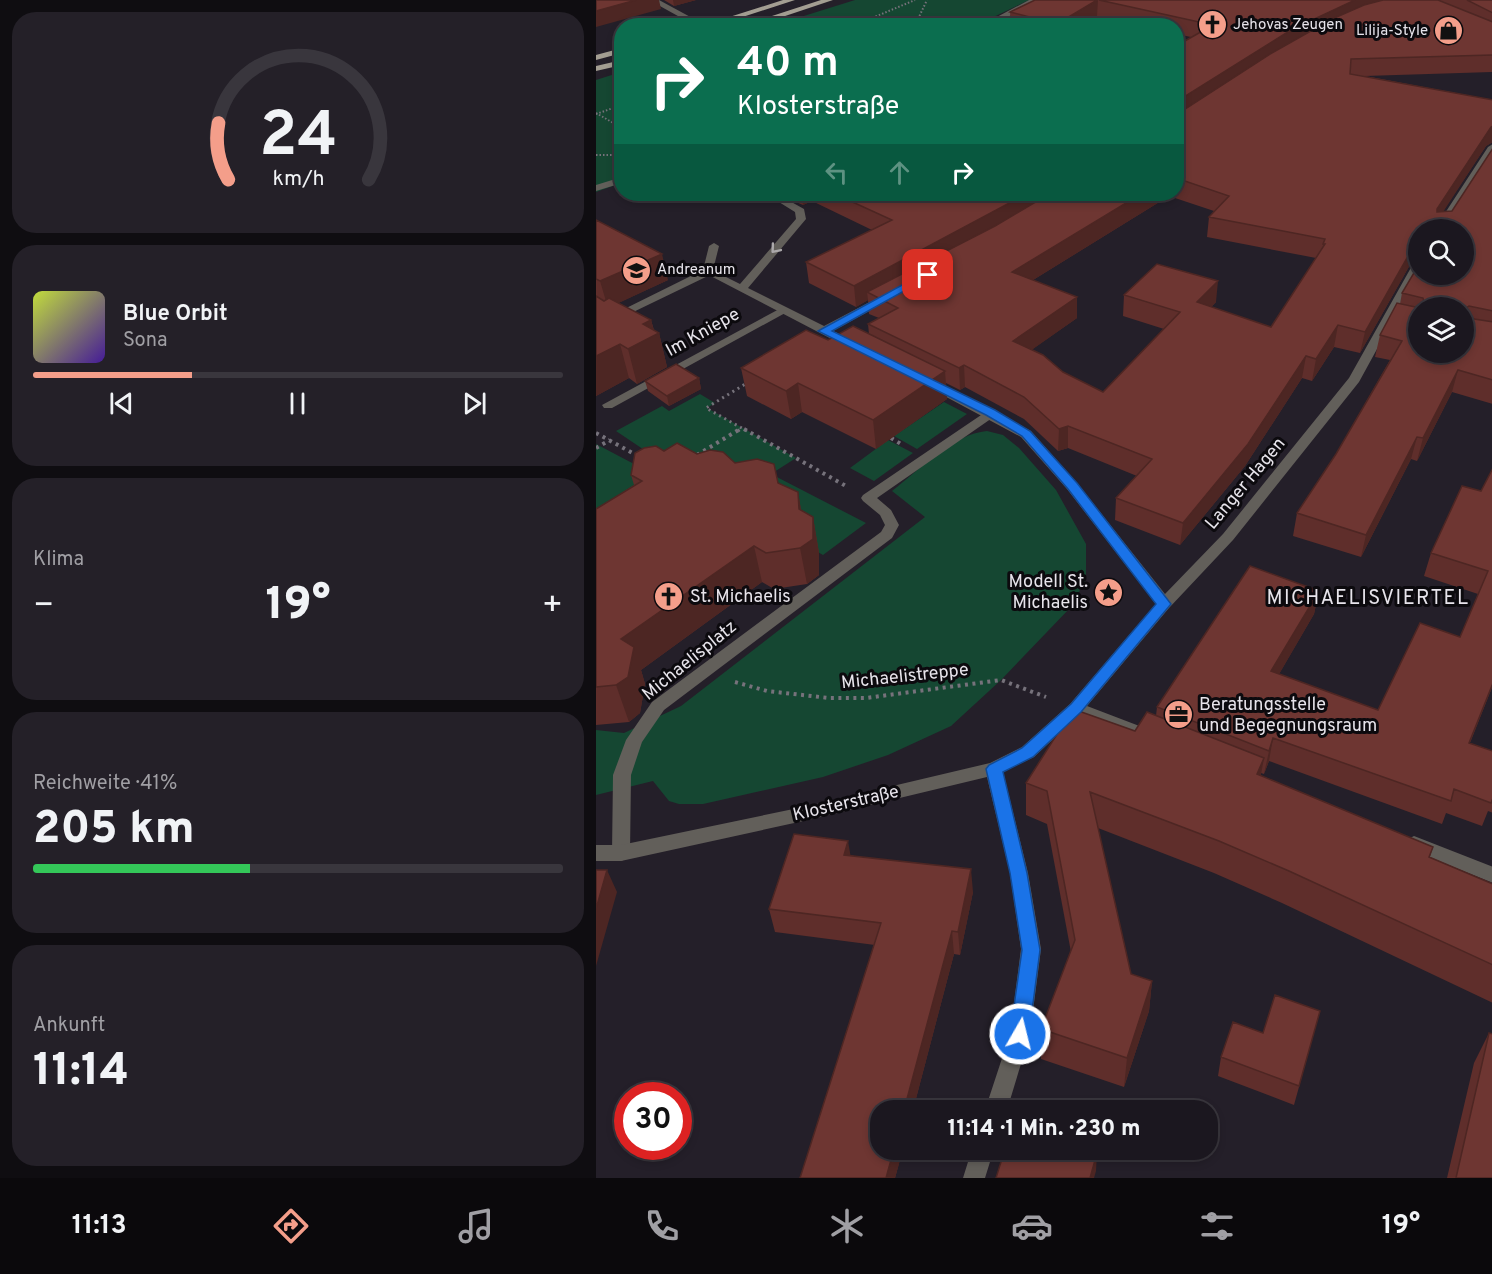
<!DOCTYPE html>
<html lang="de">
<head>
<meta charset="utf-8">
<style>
	body { margin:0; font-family:Overpass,sans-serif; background:#242028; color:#f1f3f6; height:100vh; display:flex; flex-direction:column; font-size:22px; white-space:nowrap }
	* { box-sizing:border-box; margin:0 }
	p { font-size:20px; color:#a09fa4 }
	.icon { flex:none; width:33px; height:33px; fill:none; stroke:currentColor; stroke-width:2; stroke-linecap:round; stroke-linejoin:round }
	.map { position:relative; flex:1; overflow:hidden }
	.details { display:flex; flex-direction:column; gap:12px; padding:12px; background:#0f0d11; width:596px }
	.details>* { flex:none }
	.guide { position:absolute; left:18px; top:18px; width:570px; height:183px; border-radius:24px; box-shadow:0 3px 9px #0003,0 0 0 2px #39363d; background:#0b6e4f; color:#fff; overflow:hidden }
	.tools { position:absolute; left:812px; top:219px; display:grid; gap:12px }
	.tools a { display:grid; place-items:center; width:66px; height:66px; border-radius:50%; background:#1b171f; box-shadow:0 3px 9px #0003,0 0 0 2px #39363d; font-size:30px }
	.speed { position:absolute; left:18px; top:1082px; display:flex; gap:12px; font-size:30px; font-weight:700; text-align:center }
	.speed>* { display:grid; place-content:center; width:78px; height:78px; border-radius:50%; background:#1b171f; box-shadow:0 3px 9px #0003,0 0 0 2px #39363d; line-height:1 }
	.speed .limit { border:9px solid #d22; background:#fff; color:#111 }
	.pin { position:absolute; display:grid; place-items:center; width:51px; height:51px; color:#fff; margin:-26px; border-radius:12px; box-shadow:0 3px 9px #0006 }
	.me { position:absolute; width:66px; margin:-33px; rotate:8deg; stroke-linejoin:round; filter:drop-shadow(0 0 4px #0008) }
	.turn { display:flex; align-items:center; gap:21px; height:126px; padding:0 24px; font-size:27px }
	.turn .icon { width:78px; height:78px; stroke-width:2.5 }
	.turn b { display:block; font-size:42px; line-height:51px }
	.lanes { display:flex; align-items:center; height:57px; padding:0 24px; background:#0003; justify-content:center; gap:30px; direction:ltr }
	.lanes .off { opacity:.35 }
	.big { font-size:45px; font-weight:800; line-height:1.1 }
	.details .card { flex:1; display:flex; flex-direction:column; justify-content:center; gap:9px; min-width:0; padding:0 21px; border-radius:24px; background:#242028 }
	.details .dial { align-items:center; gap:0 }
	.dial svg { height:156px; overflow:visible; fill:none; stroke:#39363d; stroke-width:7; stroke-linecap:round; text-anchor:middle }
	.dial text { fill:#f1f3f6; stroke:none }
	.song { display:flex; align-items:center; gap:18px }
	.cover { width:72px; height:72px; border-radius:9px; background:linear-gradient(135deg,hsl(70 70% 55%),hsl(260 70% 35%)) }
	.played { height:6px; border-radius:3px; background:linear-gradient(90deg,#f49e8a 30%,#39363d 30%) }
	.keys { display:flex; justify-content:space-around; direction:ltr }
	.heat { display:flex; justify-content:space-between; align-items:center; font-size:33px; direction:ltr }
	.charge { height:9px; border-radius:4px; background:linear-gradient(90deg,#34c759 41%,#39363d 0) }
	.trip { position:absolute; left:274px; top:1100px; width:348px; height:60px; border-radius:24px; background:#1b171f; box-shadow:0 3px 9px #0003,0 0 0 2px #39363d; font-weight:800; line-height:60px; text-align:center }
	.tabs { display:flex; height:96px; justify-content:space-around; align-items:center; background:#0b090c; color:#a09fa4 }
	.tabs .icon { width:42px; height:42px }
	.tabs .current { color:#f49e8a }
	.tabs b { font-size:27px; color:#f1f3f6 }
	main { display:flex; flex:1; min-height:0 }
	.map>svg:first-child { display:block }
	.green { fill:#154732 }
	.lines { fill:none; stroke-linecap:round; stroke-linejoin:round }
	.path-far2 { stroke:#76727b; stroke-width:2; stroke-dasharray:1.5 2; stroke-linecap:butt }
	.path-far1 { stroke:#76727b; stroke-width:3; stroke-dasharray:2 4; stroke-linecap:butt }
	.path { stroke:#76727b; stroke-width:4; stroke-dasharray:3 4.5; stroke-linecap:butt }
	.service { fill:#625f5a; fill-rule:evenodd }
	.minor { fill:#625f5a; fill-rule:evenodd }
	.primary { fill:#a39e92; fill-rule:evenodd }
	.path-bridge { stroke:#76727b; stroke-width:2; stroke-dasharray:1.5 2; stroke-linecap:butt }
	.wall { fill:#5f2e2b; fill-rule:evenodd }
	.shaded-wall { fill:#4d2623 }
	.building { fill:#6e3632; stroke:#4d2623; stroke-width:1.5 }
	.oneway { stroke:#aba8aa }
	.route { fill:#1a73e8; stroke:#114b97; stroke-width:1.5 }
	.labels { text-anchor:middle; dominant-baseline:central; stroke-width:6; stroke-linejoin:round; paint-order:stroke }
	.far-poi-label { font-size:15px; fill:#e7e4eb; stroke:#0c0a0e; text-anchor:start }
	.street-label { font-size:18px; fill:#e7e4eb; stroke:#0c0a0e }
	.poi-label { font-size:18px; fill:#e7e4eb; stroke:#0c0a0e; text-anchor:start }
	.neighbourhood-label { font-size:20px; letter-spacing:1.5px; fill:#e7e4eb; stroke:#0c0a0e }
</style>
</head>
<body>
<main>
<section class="details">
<div class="card dial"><svg viewBox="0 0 100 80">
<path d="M14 69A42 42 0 1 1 86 69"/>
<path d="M14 69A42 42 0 0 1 9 40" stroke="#f49e8a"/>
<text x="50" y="56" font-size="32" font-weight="700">24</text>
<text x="50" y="72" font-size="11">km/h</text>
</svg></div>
<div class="card">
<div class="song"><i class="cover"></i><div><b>Blue Orbit</b><p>Sona</p></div></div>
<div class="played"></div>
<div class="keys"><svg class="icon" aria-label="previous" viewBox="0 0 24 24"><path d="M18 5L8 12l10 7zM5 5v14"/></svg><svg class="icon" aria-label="pause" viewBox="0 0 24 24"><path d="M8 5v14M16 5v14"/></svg><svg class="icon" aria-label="next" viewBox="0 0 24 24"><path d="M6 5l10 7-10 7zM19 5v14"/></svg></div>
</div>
<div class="card"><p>Klima</p>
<div class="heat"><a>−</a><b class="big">19°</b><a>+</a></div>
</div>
<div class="card"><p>Reichweite · 41%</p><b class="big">205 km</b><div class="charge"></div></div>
<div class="card"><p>Ankunft</p><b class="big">11:14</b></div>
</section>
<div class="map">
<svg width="897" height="1178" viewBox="0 0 897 1178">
	<rect width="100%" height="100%" fill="#241f29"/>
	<path class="green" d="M259 0H433L381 25H179Z
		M25 72V183L0 192V80Z
		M104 394 119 403 111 408 200 458 175 474 270 523 227 555 90 478 20 431 66 406 73 411Z
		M348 402 371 414 321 449 298 436Z
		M391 431 407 435 423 448 460 490 490 544V579L474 608 405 680 355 726 292 755 227 777 107 804H83L73 801 57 781 0 795V730L28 733 85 706 329 517 296 491C323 470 357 434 391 431Z
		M292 440 317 453 278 481 254 468Z
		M0 444 57 474 0 510Z"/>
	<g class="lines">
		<path class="path-far2" d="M257 26 319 0
			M314 26 322 19 331 0
			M0 114 26 105
			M0 155H19"/>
		<path class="path-far1" d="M142 431 146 428
			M151 431 110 408 151 383"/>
		<path class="path" d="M148 429 250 486
			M0 433 42 456
			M295 438 305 444
			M0 448 14 440
			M101 455 144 429
			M139 682 171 691 233 698H270L405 680 450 697"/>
		<path class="service" d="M118 243 123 246 116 274 0 330V323L107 270 113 246Z
			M187 307 193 310 191 312 16 408H8L6 405Z
			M394 409 400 413 399 416 281 498 295 510 303 525 296 538 68 710 46 742 35 775 34 853 32 858 25 861 18 858 16 853 17 775 30 740 56 702 285 532 289 525 284 515 267 501 265 498 267 495Z"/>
		<path class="minor" d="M53 0H63L111 26H100Z
			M433 0H443L395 26H384Z
			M897 144V155L849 230H838L892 147Z
			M26 177V183L0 191V185Z
			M170 194H181L208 209 210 219 152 288 228 326 287 295H295V299L237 331 261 342V348H253L224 333 107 272 108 270H116L144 284 200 219 199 212Z
			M822 261V274L763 382 637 540 573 608 491 706 546 727 548 732 546 737 540 738 534 737 482 716 438 757 407 772 432 873 445 949 434 1034 411 1110H389L414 1034 425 949 414 873 391 777 212 820 25 861H0V845H25L212 806 394 763 426 747 474 704 560 604 471 489 425 437 328 385 326 382 328 379H336L435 431 481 483 569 594 627 534 753 378 817 264Z
			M818 836 897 867V883L812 849 809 844 812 839Z
			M376 1149H398L389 1178H367Z"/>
		<path class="primary" d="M187 0H199L119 26H105Z
			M225 0H237L159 26H145Z
			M26 48V53L0 60V55Z
			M26 60V65L0 71V66Z"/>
		<path class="path-bridge" d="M0 113 26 128"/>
	</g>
	<path class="wall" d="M68 0H100L78 6Z
		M439 0H897V72L769 76 897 100V142L890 146 847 211H856L897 148V404L856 392 821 461 815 459 765 557 697 536 701 513 740 454 794 360 779 357 784 335 804 304 806 293 867 274 822 230V259L815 263 764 353 738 347 716 381 706 378 649 466 584 545 519 520 520 498 541 476 472 448 462 451 428 419 369 387 364 390 350 383 351 399 280 449 206 412 195 419 151 396 145 368 232 340 273 334 272 324 283 318 273 314 272 300 260 307 213 283 210 262 276 230 216 201 207 205 181 194H580V46L595 37 580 34V26H543L501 16 486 26H415L414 12ZM573 196 618 211 613 217 611 237 720 258 675 327 615 307 620 302 528 295 527 316 568 329 507 392 467 372 435 350 481 318 437 280Z
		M0 220 72 280 22 303 55 320 58 330 63 333 71 367 41 384 33 378 0 396Z
		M103 378 105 389 73 406 52 391 49 381Z
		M68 451 101 454 139 463 202 492 205 510 217 517 223 553V575L211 584 178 589 166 582 45 670 49 684 44 713 33 722 0 725V509L38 485 35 475Z
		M897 468V685L874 743 897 751V813L892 811 886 826 850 813 846 824 673 761 668 774 665 773 664 775 837 847 834 857 897 884V1003L686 903 618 873 502 828 535 974 556 981 553 1011 528 1087 445 1059V1029L475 952 451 824 430 815V783L539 731 560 716 561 707 723 591 718 614 683 674 782 710 864 637 882 594 828 576 835 553 885 491Z
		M255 855 377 892 364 955 358 954 317 1110H285L307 1149 299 1178H204L279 945 179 932 173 909Z
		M724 1011 698 1105 622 1076 625 1057Z
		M893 1033 897 1178H851L878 1063Z"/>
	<path class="shaded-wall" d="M40 0H63L65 9 0 27V11Z
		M77 0H100L78 6Z
		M502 0 501 16 486 26H461V24Z
		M759 0H803L580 120V102L695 30Z
		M897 126V142L890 146 836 229 841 209 895 127Z
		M205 194H215L216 201 207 205Z
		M430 194H466L271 292 272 300 260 307 258 286Z
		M545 194H573V196L416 293V272Z
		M822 241V259L815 263 764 353 769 332 820 242Z
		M66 254 72 280 12 308 4 281Z
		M622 281 620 302 599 324 601 302Z
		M481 297V318L417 363V341Z
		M55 320 59 335 63 333 71 367 41 384 32 349 47 324Z
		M742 325 738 347 716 381 720 359Z
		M24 344 33 378 0 396V356Z
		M710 356 706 378 649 466 584 545 587 523Z
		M368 365 369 387 364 390 363 368Z
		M862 370 856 392 821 461 827 438Z
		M349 371 351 399 280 449 277 420Z
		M103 378 105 389 73 406 71 396Z
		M202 383 206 412 195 419 190 391Z
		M472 426V448L462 451 463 429Z
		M821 437 815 459 765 557 770 535Z
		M202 492 208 528 217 517 223 553V575L211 584 204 548Z
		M158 546 166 582 45 670 49 684 44 713 33 722 20 685 25 639Z
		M723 591 718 614 671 695 675 671Z
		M677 738 673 761 668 774 673 751Z
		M668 758 662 791 661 774Z
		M252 841 256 864 248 855Z
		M375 869 377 892 364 955 362 932Z
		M11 870 21 892 0 966V909Z
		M356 931 358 954 317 1110H308Z
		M556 981 553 1011 528 1087 531 1058Z
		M298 1149H307L299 1178H290Z
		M501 1153 500 1171 498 1178H494Z"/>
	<path class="building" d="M0 0H40L0 11Z
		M439 0H501L461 24 414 12Z
		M503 0H759L695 30 580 102V60L586 56 580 55V46L617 25Z
		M787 0H842L897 22V55L755 59 754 74 897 100V126L895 127 841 209V212L856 211 897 148V311L873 306 870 308 872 318 897 322V380L862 370 827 438 821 437 770 535 701 513 740 454 806 341 784 335 801 303 824 308H822V352H867V308H827L829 306 827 298 806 293 822 266V274H867V230H822V241L820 242 769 332 742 325 720 359 710 356 652 444 587 523 520 498 556 459 472 426 463 429 428 397 368 365 363 368 272 324 302 308 271 292 399 226 453 194H545L416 272 481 297 417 341 447 355 467 372 507 392 584 312 528 295 561 264 622 281 601 302 675 327 729 244H727L729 239 613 217 633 196 580 178V113H583L674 54 736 19 768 5Z
		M871 0H897V13Z
		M239 194H430L258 286 210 262 296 220Z
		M0 220 66 254 4 281 0 279Z
		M0 296 8 301 13 298 55 320 47 324 63 333 32 349 24 344 0 356Z
		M257 326 349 371 277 420 202 383 190 391 145 368 210 330 232 340Z
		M80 364 103 378 71 396 49 381Z
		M81 443 101 454 114 450 127 452 139 463 161 459 178 464 182 483 202 492 203 509 217 517V539L204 548 170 553 158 546 25 639 38 647 32 677 20 685 0 687V509L46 481 35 475 39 453 48 448 60 446 68 451Z
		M897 468V683L873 743 897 751V798L895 803 858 789 855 801 677 738 673 751 561 707 654 566 723 591 675 671 782 710 824 623 864 637 892 571 835 553 866 486 885 491Z
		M477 709 539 731 551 712 668 758 661 774 837 847 833 857 897 884V965L693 871 623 841 494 792 535 974 556 981 531 1058 445 1029 479 940 451 791 430 783Z
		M198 834 252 841 248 855 375 869 362 932 356 931 308 1110H285V1149H298L290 1178H204L285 923 173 909Z
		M0 870H11L0 909Z
		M679 995 724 1011 703 1086 625 1057 637 1022 667 1033Z
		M893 1033 897 1034V1178H860Z
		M409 1149H488L501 1153 494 1178H400Z"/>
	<defs><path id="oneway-chevron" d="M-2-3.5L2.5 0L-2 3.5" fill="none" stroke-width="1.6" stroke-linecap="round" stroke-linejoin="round" transform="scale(1.5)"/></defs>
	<use class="oneway" href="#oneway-chevron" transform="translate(179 249) rotate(130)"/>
	<path class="route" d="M328 273 337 275 236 331 399 410 434 431 481 483 575 604 485 712 437 757 407 772 431 873 444 950 433 1034 430 1040 424 1043 417 1040 414 1034 426 950 414 873 390 769 393 765 426 748 475 704 560 604 472 489 426 436 390 415 222 331Z"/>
	<defs>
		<symbol id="church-disc" viewBox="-11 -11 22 22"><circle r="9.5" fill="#f49e8a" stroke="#0c0a0e"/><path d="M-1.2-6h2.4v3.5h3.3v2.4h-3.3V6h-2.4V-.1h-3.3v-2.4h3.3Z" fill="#111"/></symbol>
		<symbol id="shop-disc" viewBox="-11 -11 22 22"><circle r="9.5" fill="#f49e8a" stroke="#0c0a0e"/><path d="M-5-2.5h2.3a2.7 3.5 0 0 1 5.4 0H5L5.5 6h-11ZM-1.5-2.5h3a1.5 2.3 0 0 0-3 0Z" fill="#111"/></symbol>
		<symbol id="school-disc" viewBox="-11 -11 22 22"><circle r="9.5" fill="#f49e8a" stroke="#0c0a0e"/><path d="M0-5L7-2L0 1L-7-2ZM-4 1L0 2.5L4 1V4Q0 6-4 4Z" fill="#111"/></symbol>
		<symbol id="sight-disc" viewBox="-11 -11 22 22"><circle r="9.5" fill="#f49e8a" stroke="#0c0a0e"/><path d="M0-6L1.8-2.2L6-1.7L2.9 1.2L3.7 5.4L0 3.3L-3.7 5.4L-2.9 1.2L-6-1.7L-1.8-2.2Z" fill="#111"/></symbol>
		<symbol id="office-disc" viewBox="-11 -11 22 22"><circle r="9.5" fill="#f49e8a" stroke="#0c0a0e"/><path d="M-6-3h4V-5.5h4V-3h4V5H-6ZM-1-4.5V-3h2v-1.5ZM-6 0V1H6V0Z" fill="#111"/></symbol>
	</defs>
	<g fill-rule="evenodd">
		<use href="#church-disc" x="600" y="8" width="33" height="33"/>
		<use href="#shop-disc" x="836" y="14" width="33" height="33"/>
		<use href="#school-disc" x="24" y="254" width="33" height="33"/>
		<use href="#sight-disc" x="496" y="576" width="33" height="33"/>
		<use href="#church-disc" x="56" y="580" width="33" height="33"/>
		<use href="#office-disc" x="566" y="698" width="33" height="33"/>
	</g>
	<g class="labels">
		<g class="far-poi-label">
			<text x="637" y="25">Jehovas Zeugen</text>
			<text x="832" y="31" text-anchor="end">Lilija-Style</text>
			<text x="61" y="270">Andreanum</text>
		</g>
		<g class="street-label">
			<text transform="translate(107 333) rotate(-29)">Im Kniepe</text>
			<text transform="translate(650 484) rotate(-50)">Langer Hagen</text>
			<text transform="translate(94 661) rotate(-39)">Michaelisplatz</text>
			<text transform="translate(309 677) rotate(-6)">Michaelistreppe</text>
			<text transform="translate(250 804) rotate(-13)">Klosterstraße</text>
		</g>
		<g class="poi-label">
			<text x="492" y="582" text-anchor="end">Modell St.<tspan x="492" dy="21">Michaelis</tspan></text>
			<text x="94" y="597">St. Michaelis</text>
			<text x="603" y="705">Beratungsstelle<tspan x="603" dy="21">und Begegnungsraum</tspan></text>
		</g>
		<g class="neighbourhood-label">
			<text x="772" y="599">MICHAELISVIERTEL</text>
		</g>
	</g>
</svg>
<div class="tools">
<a><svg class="icon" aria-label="search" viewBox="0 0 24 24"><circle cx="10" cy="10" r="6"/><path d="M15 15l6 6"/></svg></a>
<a><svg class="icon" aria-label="layers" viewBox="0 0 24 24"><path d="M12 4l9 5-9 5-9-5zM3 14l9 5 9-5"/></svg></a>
</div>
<div class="speed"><div class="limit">30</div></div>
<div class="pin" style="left:332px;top:275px;background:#d93025"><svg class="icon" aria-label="arrive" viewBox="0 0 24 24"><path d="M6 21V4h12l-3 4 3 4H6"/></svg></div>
<svg class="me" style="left:424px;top:1034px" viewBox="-20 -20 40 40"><circle r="17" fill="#1a73e8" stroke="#fff" stroke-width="3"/><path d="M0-11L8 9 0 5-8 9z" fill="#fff"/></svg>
<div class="trip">11:14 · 1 Min. · 230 m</div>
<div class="guide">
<div class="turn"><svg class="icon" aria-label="right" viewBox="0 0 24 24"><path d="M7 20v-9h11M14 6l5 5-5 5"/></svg><div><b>40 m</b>Klosterstraße</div></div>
<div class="lanes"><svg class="icon off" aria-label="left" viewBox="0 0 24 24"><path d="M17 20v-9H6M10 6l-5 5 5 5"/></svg><svg class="icon off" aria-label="ahead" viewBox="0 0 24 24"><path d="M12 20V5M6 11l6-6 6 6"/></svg><svg class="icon" aria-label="right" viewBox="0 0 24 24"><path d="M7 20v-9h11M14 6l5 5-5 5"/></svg></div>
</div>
</div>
</main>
<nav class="tabs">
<b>11:13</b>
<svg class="icon current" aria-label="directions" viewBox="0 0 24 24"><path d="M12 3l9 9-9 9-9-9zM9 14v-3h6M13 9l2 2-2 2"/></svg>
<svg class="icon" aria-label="music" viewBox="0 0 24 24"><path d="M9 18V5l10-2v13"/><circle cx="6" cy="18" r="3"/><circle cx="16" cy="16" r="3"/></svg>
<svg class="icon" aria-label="phone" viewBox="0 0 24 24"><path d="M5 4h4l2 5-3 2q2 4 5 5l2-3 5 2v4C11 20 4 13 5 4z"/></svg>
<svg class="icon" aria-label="climate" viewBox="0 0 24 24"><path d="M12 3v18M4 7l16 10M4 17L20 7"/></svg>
<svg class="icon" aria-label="car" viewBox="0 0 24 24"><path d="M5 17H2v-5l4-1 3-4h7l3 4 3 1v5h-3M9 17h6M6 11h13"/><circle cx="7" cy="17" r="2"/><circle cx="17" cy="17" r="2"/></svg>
<svg class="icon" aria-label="filters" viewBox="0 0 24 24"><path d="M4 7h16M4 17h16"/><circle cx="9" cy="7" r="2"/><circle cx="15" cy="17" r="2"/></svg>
<b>19°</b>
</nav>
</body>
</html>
